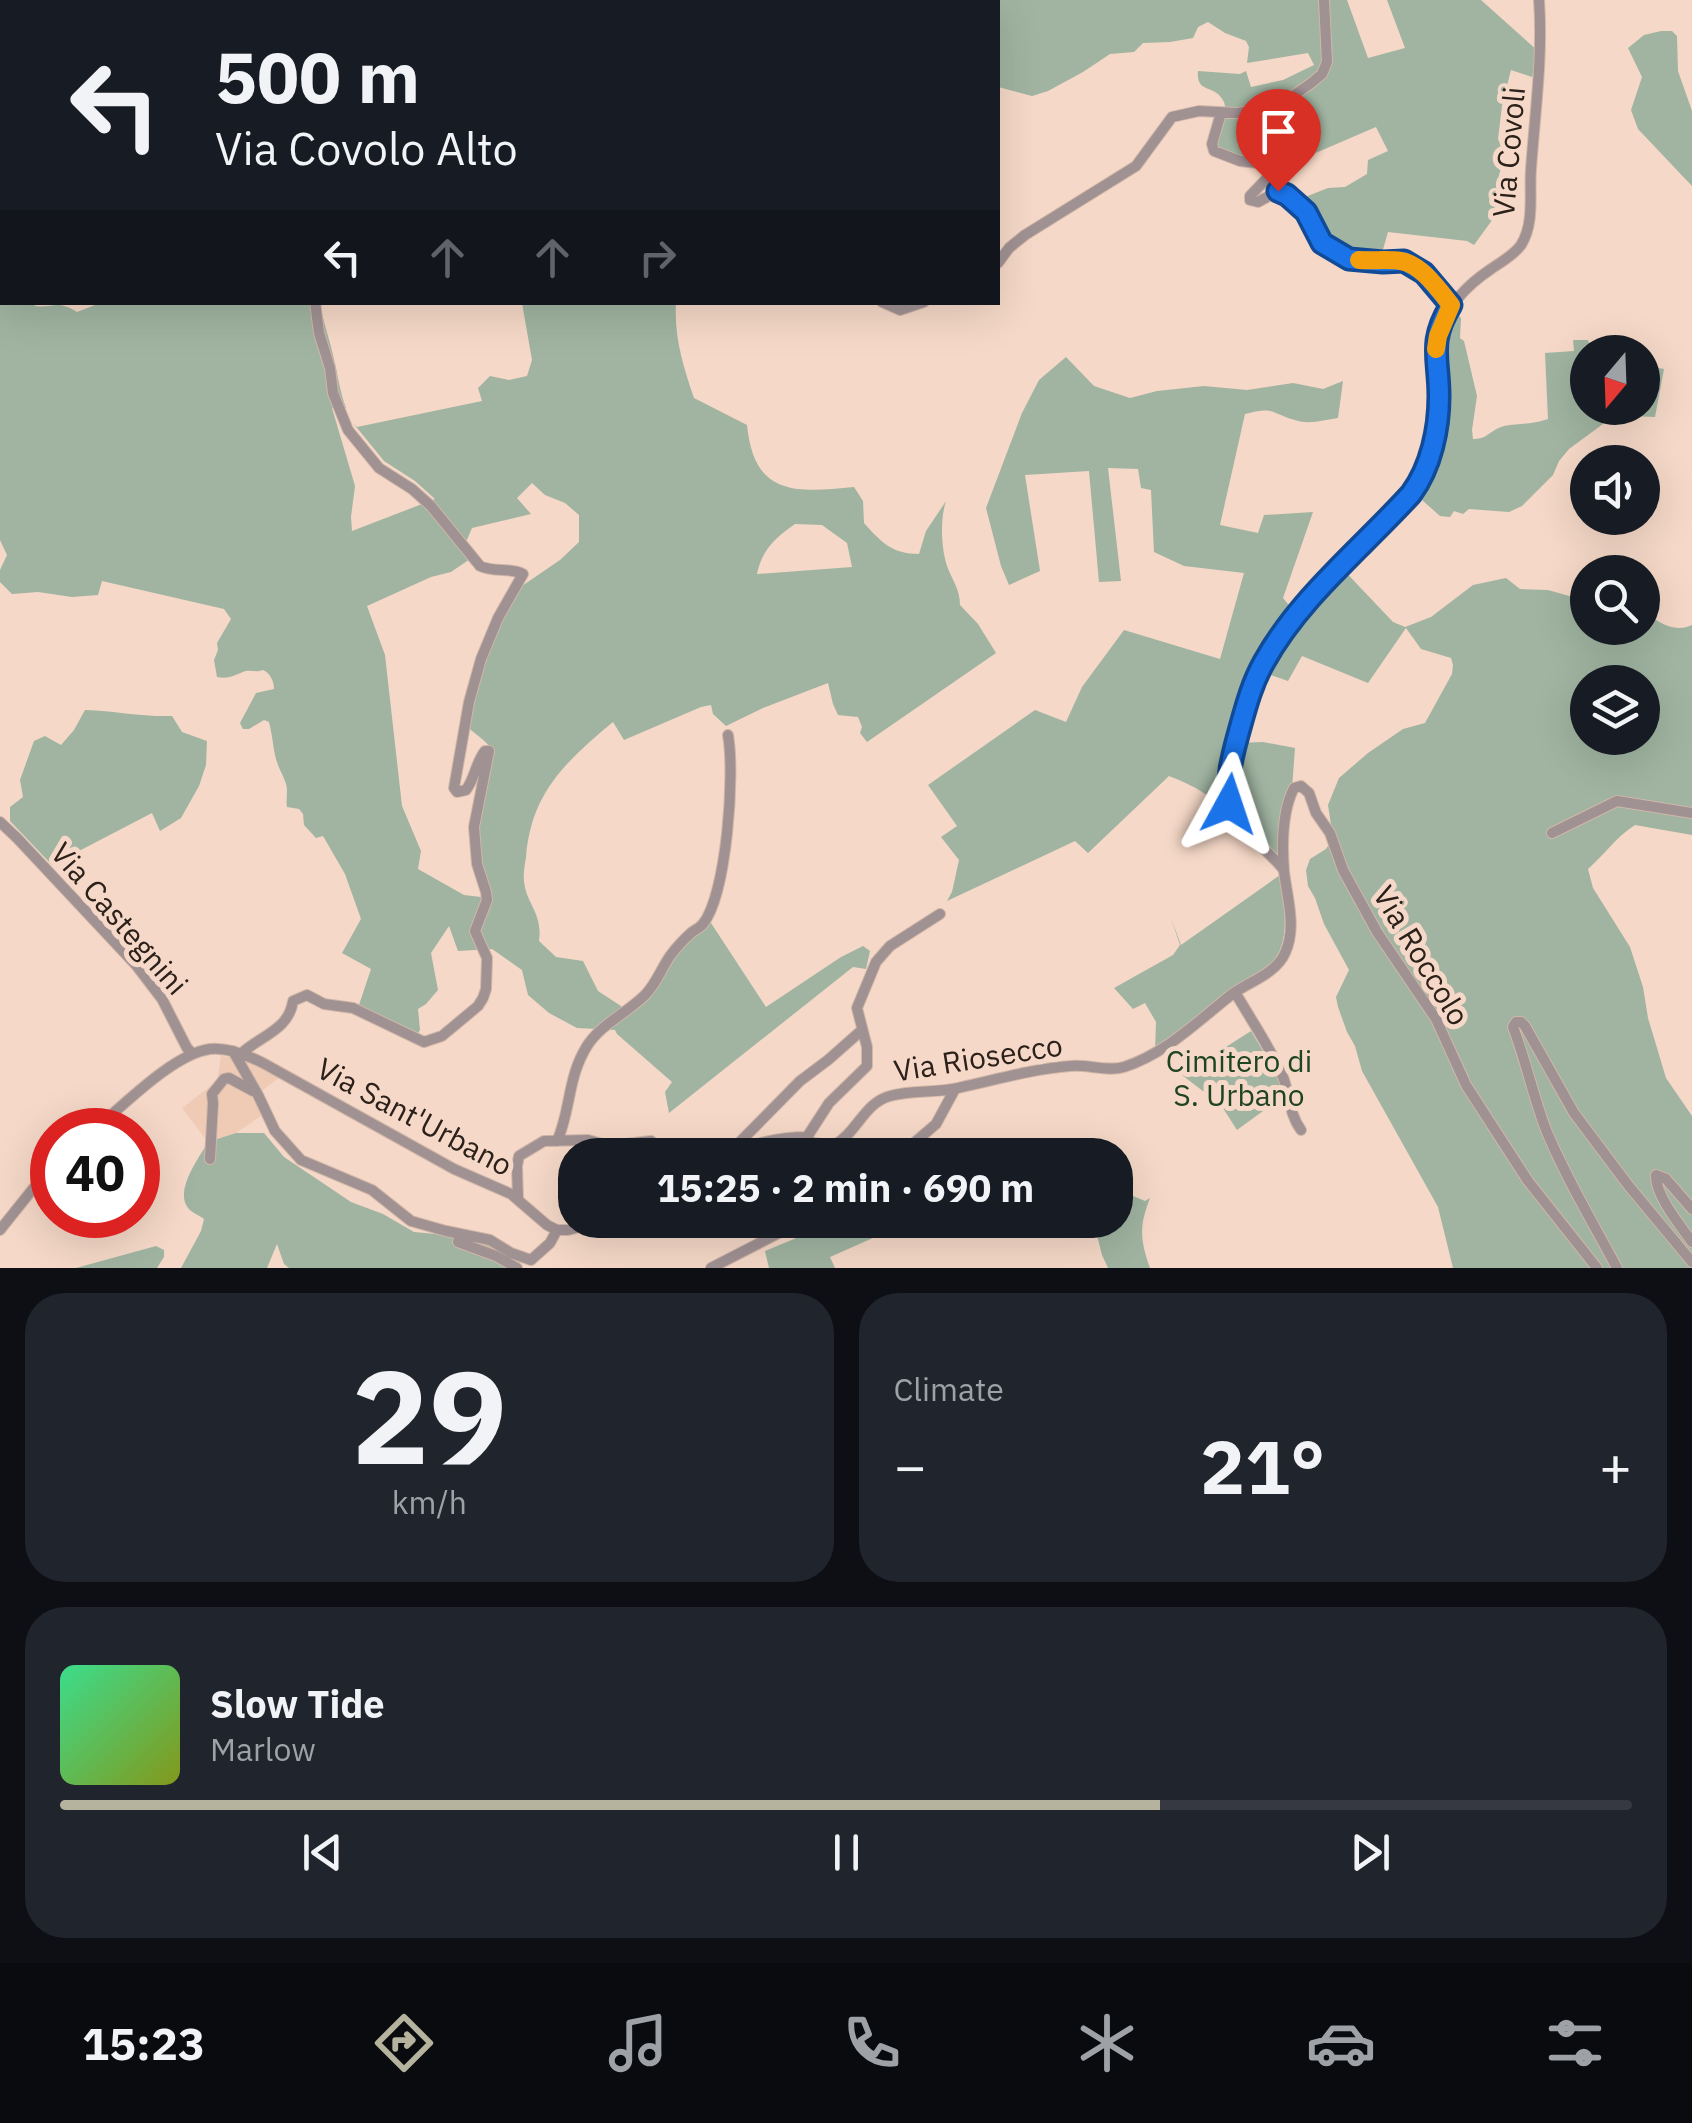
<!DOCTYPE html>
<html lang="en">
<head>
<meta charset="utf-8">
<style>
	body { margin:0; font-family:"IBM Plex Sans",sans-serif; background:#20242c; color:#f1f3f6; height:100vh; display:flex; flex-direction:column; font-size:38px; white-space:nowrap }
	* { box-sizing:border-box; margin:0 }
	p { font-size:32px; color:#9ea1a6 }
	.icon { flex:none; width:55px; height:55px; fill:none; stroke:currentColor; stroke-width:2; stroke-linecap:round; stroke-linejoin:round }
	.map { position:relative; height:1268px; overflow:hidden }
	.side { display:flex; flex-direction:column; gap:25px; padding:25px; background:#0d0f14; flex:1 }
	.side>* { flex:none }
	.guide { position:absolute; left:0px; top:0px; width:1000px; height:305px; box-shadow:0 10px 40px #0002; background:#171b24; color:#f1f3f6; overflow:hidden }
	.needle { width:65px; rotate:199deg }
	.tools { position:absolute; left:1570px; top:335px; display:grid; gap:20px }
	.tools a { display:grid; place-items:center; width:90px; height:90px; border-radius:50%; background:#171b24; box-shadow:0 10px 40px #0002; font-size:50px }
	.speed { position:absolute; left:30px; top:1108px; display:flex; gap:20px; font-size:50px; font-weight:700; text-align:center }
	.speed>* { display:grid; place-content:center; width:130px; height:130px; border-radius:50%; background:#171b24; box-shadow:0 10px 40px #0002; line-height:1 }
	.speed .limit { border:15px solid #d22; background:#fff; color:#111 }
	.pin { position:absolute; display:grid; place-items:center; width:85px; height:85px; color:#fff; margin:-102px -42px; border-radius:50% 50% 50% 0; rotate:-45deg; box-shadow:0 0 10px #0007 }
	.pin .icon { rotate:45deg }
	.me { position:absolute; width:110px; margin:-55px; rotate:5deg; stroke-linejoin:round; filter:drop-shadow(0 0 8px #0008) }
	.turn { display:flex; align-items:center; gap:35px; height:210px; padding:0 50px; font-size:45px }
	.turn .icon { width:130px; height:130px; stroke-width:2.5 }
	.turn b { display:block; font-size:70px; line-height:85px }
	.lanes { display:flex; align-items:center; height:95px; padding:0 50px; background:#0003; justify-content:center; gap:50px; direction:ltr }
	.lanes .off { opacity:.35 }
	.big { font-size:75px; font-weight:700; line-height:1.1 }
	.side .widget { flex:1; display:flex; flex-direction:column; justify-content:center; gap:15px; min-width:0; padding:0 35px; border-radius:40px; background:#20242c }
	.side .dial { align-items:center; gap:0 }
	.dial b { font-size:130px; line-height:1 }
	.song { display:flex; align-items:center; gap:30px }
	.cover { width:120px; height:120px; border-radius:15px; background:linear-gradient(135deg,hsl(150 70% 55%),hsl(70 70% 35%)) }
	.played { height:10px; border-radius:5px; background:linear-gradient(90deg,#b5b39d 70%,#363941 70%) }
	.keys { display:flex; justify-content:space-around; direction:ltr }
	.heat { display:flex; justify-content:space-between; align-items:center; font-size:55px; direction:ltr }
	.side .tiles { flex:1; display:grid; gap:25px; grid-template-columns:1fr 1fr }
	.widget:last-child { grid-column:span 2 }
	.trip { position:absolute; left:558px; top:1138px; width:575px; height:100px; border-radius:40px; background:#171b24; box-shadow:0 10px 40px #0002; font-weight:700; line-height:100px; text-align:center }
	.menu { display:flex; height:160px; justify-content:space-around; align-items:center; background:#090b0e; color:#9ea1a6 }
	.menu .icon { width:70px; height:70px }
	.menu .on { color:#b5b39d }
	.menu b { font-size:45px; color:#f1f3f6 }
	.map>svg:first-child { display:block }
	.built { fill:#efcbb6 }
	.green { fill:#a0b4a1; fill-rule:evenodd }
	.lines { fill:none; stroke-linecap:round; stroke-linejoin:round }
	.minor-casing { stroke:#d1b7a8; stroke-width:12 }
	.minor { stroke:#a09193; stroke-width:10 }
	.route-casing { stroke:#114b97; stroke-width:25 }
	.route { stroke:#1a73e8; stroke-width:18 }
	.slow { stroke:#f59e0b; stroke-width:18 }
	.labels { text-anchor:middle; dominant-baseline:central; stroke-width:10; stroke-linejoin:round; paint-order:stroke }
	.street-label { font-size:30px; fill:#2b201a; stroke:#f5d8c7 }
	.park-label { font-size:30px; fill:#1e4422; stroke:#f5d8c7 }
</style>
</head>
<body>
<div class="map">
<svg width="1692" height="1268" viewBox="0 0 1692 1268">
	<rect width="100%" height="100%" fill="#f5d8c7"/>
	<path class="built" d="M221 1056 243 1059 280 1077 255 1096 261 1116 236 1133 208 1142 182 1108 217 1081Z"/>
	<path class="green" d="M405 0H673L672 2H407Z
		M728 0H1347L1368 58 1405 48 1387 0H1481L1539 52 1532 77 1511 70 1502 106 1498 139 1505 155 1499 175 1498 212 1474 245 1467 241 1388 232 1380 260 1364 262 1327 245 1320 233 1318 224 1295 201 1328 188 1345 187 1367 174 1368 160 1388 151 1376 127 1276 170 1214 155 1217 118 1228 119C1227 116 1225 105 1224 102 1215 83 1196 95 1198 71L1240 74 1246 71 1251 87 1283 80 1314 65 1308 53 1247 63 1249 47 1246 41 1225 33 1208 22 1198 27 1193 38 1170 42 1143 43 1134 52 1110 54 1083 72 1048 91 1032 96 998 87V2H733Z
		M1661 31H1672L1677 36 1678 71 1692 111V186L1638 129 1631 110 1642 77 1628 48 1644 35Z
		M0 99H2V302L34 303 35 306C53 309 56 299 77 312L103 302 320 303C323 322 330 340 334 359 338 376 340 392 346 408H332L355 486 351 517 352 531 435 499 415 481 384 461 353 423 357 427 482 401 478 388 490 376 509 380 527 376 532 360 522 303H676C674 337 683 366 694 398L747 425C754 496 795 493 854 487L863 501 864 523C881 542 892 554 919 554L926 531 946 501C940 519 941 547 947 566 952 580 960 589 960 605L978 624 996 653 867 742 860 733 862 727 858 717 838 715 833 704 828 683 763 708 726 726 713 714 711 705 701 707 624 740 613 722C566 761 531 793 526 857 525 864 523 873 524 881 526 904 543 913 539 941L556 957 583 961 598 991 624 1008 636 1000 685 934 703 915 711 919V923L766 1007 841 957 863 946 870 951 866 969 853 967 669 1113 665 1092 672 1082 617 1034 615 1030 577 1028 549 1013 528 995 522 970 492 949 458 951 449 926 431 953 438 990 426 1004 418 1009 420 1030 414 1040 357 1011 371 969 342 953 361 919 345 874 323 836 316 838 304 825 303 814 299 809 287 807C286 802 287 796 287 790 287 782 281 773 278 765 273 752 273 737 269 722L264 720 249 729H243L240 723 256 693 274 689C274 681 270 673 263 670 255 673 250 669 243 672 232 676 229 679 217 677L214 660 218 650 217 643 231 619 224 609 102 581 98 595 72 597 38 592 12 594 0 582V570L7 555 0 540ZM532 483 545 495 565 503 579 515V542L560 560 519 588 492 639 476 696 464 724C474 734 489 741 494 754 488 774 480 796 477 817 474 844 486 868 481 897L464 895 418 869 421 851 402 806 385 655 367 606 431 577 451 572 473 557 466 542 472 528 531 514 517 498ZM795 524 822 525 847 543 852 567 757 574C762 550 775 538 795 524Z
		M1456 313 1461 318 1460 338 1464 341 1477 396 1472 430 1473 439C1487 440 1491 429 1504 426 1520 423 1531 425 1548 419L1545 353 1574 351 1573 340H1588L1592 352H1588V408H1642L1643 365 1664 369 1655 417 1628 416 1609 412 1603 424 1569 449 1559 461 1553 475 1522 506 1509 512 1469 509 1463 514 1454 511 1450 517 1440 516 1422 500 1424 484 1429 479 1436 458 1448 397 1441 351Z
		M1066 357 1094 386 1130 398 1157 391 1204 386 1247 390 1293 383 1323 389 1343 381 1338 418C1324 420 1309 425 1295 420 1270 413 1275 406 1245 414L1220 525 1258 533 1264 515 1313 512 1283 598 1293 610 1337 563 1393 622 1405 627 1431 617 1473 585 1506 578 1520 589 1548 590 1587 601 1588 628H1642L1643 611C1657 621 1674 634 1692 625V835L1635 825C1616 837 1605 854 1588 869L1593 888 1630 947 1643 987 1648 1018 1666 1078 1692 1116V1268H1453L1438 1207 1362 1071 1355 1046 1347 1032 1338 1007 1336 997 1349 970 1324 924 1315 898 1308 886 1306 870 1310 859 1326 849 1333 838 1328 805 1339 778 1368 753 1403 729 1425 723 1452 674 1453 665 1451 658 1421 649 1406 628 1368 683 1302 656 1288 681 1262 672 1239 743 1263 742 1295 748 1288 843 1289 869 1281 877C1283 901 1290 932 1278 954 1269 972 1243 980 1228 992 1203 1010 1179 1031 1155 1050L1156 1022 1145 1003 1133 1009 1114 988 1173 955 1180 945 1171 918 1181 945 1280 875 1275 866C1240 825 1223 796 1169 776L1088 853 1075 841 947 901 952 892 959 860 941 837 957 826 928 785 1035 710 1066 722 1082 687 1124 630 1220 659 1244 573 1184 566 1154 552 1151 490 1141 488 1138 469 1108 468 1121 581 1099 582 1089 471 1025 475 1040 571 1009 585 1001 566 986 508 1022 413 1039 380ZM1588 682H1642V738H1588Z
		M85 710C115 711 143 717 172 716L182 732 207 741 206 765 199 786 181 818 160 831 152 813 52 865 10 821V807L23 797 20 780 34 741 45 736 61 745 74 730Z
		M1251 1031 1288 1093 1237 1130 1221 1105 1182 1075Z
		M236 1133H264L284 1157 351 1202 383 1214 414 1232 481 1238 508 1254 521 1268H289L284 1264 277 1244 267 1268H181L201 1231 204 1219C199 1215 194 1214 190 1210 172 1193 199 1158 208 1142Z
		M1115 1180 1126 1193 1145 1201 1150 1198C1139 1226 1140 1240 1150 1268H1108L1102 1255 1093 1220H1115Z
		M829 1220H889L873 1238 830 1257 835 1268H769L765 1251 794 1239Z
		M156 1246 164 1250V1257L157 1268H76Z"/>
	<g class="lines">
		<defs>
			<path id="minor" d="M362 2 363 0
				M0 76H2
				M1221 113 1212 144 1214 151 1240 161 1266 164 1271 167 1272 173 1250 196V200L1258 202 1278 191 1287 195 1306 213 1322 243 1349 259 1405 261 1424 273 1451 305
				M998 263 1009 248 1025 235 1136 166 1172 117 1199 111 1237 113 1258 110 1284 102 1310 84 1322 74 1327 62 1324 0
				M882 302 900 310 924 302
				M0 822 17 838 136 965 162 999 187 1048 192 1053
				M1552 833 1617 801 1692 813
				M1283 869C1267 849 1238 830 1229 804 1223 787 1231 760 1235 744 1243 716 1249 689 1263 664 1295 604 1358 549 1405 501 1430 473 1440 431 1439 393 1439 373 1432 353 1439 332 1448 304 1467 285 1491 269 1501 262 1514 255 1521 245 1535 223 1529 193 1531 169 1535 112 1543 57 1539 0
				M1235 992C1251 1020 1270 1047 1283 1077 1290 1095 1289 1114 1301 1130
				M233 1051 258 1095 275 1131 301 1160 372 1190 411 1221 446 1231 490 1240 511 1253 531 1260 550 1243 557 1230
				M242 1053C260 1036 289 1030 293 1001L307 995 324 1004 353 1008 424 1042 442 1036 478 1006 483 998 486 989 487 958 475 931 487 900 486 892 477 864 474 827 489 751H485C476 762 475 778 466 790L457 792 454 788 469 702 481 659 498 618 523 574C510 567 494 573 480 566L431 506 412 489 379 468 348 430 333 393 330 368 319 333 315 302
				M94 1130C123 1106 173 1054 210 1049 228 1047 247 1055 263 1063L454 1169 511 1194 547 1225 557 1230H568L609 1220
				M807 1137 829 1103 867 1066V1047L857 1008 876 962 890 946 940 914
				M557 1141C571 1111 567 1078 587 1046 601 1024 627 1013 645 995 656 984 661 969 670 956 676 948 683 940 691 933 694 930 700 928 703 924 727 893 735 774 728 735
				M731 1151 800 1081 828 1060 862 1030
				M723 1155C751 1144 777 1137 807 1137L812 1143 834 1145C857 1133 864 1103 890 1096 911 1090 936 1093 958 1088 995 1080 1032 1069 1070 1066 1088 1064 1107 1072 1124 1067 1165 1054 1198 1021 1231 995 1248 982 1276 974 1285 953 1297 927 1287 898 1284 871 1282 845 1282 811 1294 788L1301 786 1309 793 1316 813 1330 833 1343 870 1377 932 1436 1019 1466 1085 1528 1181 1597 1268
				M900 1155 936 1124 955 1089
				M210 1159 213 1103 212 1094 224 1079 229 1078 253 1091
				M518 1199 517 1166 519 1156 544 1141 588 1140 609 1146 651 1141 667 1155
				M1692 1209 1666 1179 1656 1175C1655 1195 1680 1225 1692 1242
				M0 1230 52 1165
				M470 1238 459 1239 458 1242 496 1256 517 1268
				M711 1268 804 1220
				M1617 1268C1593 1223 1566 1178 1546 1130 1533 1096 1526 1061 1513 1027L1516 1022H1521L1525 1026 1574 1113 1628 1185 1692 1262"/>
		</defs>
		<use href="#minor" class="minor-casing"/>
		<use href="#minor" class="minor"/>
	</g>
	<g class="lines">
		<defs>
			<path id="route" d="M1229 804C1226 781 1232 757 1238 735 1245 710 1251 685 1264 662 1300 597 1362 548 1411 494 1431 467 1439 429 1439 396 1439 358 1428 342 1451 305L1424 273 1404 261 1383 262 1349 259 1322 243 1306 212 1287 195 1278 191"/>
		</defs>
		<use href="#route" class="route-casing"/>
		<use href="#route" class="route"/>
		<path class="slow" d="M1359 260C1372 261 1388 259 1401 261 1421 264 1439 290 1451 305L1438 336 1436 349"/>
	</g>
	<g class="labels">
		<g class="street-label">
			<text transform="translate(1508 152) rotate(-85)">Via Covoli</text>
			<text transform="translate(120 918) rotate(49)">Via Castegnini</text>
			<text transform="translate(1422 955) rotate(59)">Via Roccolo</text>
			<text transform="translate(978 1057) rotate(-9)">Via Riosecco</text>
			<text transform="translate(415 1116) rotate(28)">Via Sant'Urbano</text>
		</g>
		<g class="park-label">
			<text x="1239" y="1060">Cimitero di<tspan x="1239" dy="34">S. Urbano</tspan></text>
		</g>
	</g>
</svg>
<div class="tools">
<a><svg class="needle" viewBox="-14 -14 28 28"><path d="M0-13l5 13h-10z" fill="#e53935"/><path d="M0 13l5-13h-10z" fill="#9ea1a6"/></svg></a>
<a><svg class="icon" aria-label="sound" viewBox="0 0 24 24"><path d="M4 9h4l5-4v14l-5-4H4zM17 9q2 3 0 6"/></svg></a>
<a><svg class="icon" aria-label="search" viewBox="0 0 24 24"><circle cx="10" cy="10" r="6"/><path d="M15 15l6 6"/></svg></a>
<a><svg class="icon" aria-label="layers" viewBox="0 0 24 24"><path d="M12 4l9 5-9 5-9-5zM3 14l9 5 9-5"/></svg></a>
</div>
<div class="speed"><div class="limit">40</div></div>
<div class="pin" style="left:1278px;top:191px;background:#d93025"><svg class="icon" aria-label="arrive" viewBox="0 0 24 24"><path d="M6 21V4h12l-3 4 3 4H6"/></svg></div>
<svg class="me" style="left:1229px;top:804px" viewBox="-20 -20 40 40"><path d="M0-17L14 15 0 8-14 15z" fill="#1a73e8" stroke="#fff" stroke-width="4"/></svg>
<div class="trip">15:25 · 2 min · 690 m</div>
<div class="guide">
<div class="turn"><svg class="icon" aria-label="left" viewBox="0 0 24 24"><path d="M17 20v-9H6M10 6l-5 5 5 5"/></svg><div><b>500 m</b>Via Covolo Alto</div></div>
<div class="lanes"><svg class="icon" aria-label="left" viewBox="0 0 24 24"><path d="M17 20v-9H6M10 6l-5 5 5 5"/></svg><svg class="icon off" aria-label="ahead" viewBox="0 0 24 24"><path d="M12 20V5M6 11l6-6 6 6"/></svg><svg class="icon off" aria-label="ahead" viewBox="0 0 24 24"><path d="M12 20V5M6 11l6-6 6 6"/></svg><svg class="icon off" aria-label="right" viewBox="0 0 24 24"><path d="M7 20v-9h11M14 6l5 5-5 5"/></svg></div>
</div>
</div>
<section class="side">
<div class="tiles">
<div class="widget dial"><b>29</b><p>km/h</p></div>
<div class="widget"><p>Climate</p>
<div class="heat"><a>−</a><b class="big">21°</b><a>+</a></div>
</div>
<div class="widget">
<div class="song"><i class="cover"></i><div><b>Slow Tide</b><p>Marlow</p></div></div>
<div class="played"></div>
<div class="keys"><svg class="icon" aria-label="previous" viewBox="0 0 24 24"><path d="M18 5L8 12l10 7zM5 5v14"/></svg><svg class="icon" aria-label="pause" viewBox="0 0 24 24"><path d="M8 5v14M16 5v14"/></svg><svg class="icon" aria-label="next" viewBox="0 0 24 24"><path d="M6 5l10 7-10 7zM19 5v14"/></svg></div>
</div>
</div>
</section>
<nav class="menu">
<b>15:23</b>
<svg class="icon on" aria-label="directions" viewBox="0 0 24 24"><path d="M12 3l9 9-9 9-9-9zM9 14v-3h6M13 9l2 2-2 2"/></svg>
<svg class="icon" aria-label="music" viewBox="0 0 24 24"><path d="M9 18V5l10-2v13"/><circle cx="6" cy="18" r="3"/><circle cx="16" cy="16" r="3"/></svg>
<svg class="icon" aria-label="phone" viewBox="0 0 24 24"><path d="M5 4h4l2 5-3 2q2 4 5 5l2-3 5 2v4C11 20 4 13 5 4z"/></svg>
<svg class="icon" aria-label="climate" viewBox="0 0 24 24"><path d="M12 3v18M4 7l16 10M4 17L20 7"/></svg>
<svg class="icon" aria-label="car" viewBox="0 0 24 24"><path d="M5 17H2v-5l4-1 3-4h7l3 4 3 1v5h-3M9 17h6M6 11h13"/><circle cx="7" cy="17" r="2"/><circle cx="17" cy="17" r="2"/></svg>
<svg class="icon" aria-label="filters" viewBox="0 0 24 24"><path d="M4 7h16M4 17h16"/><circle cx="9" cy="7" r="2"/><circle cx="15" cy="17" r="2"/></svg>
</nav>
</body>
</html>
